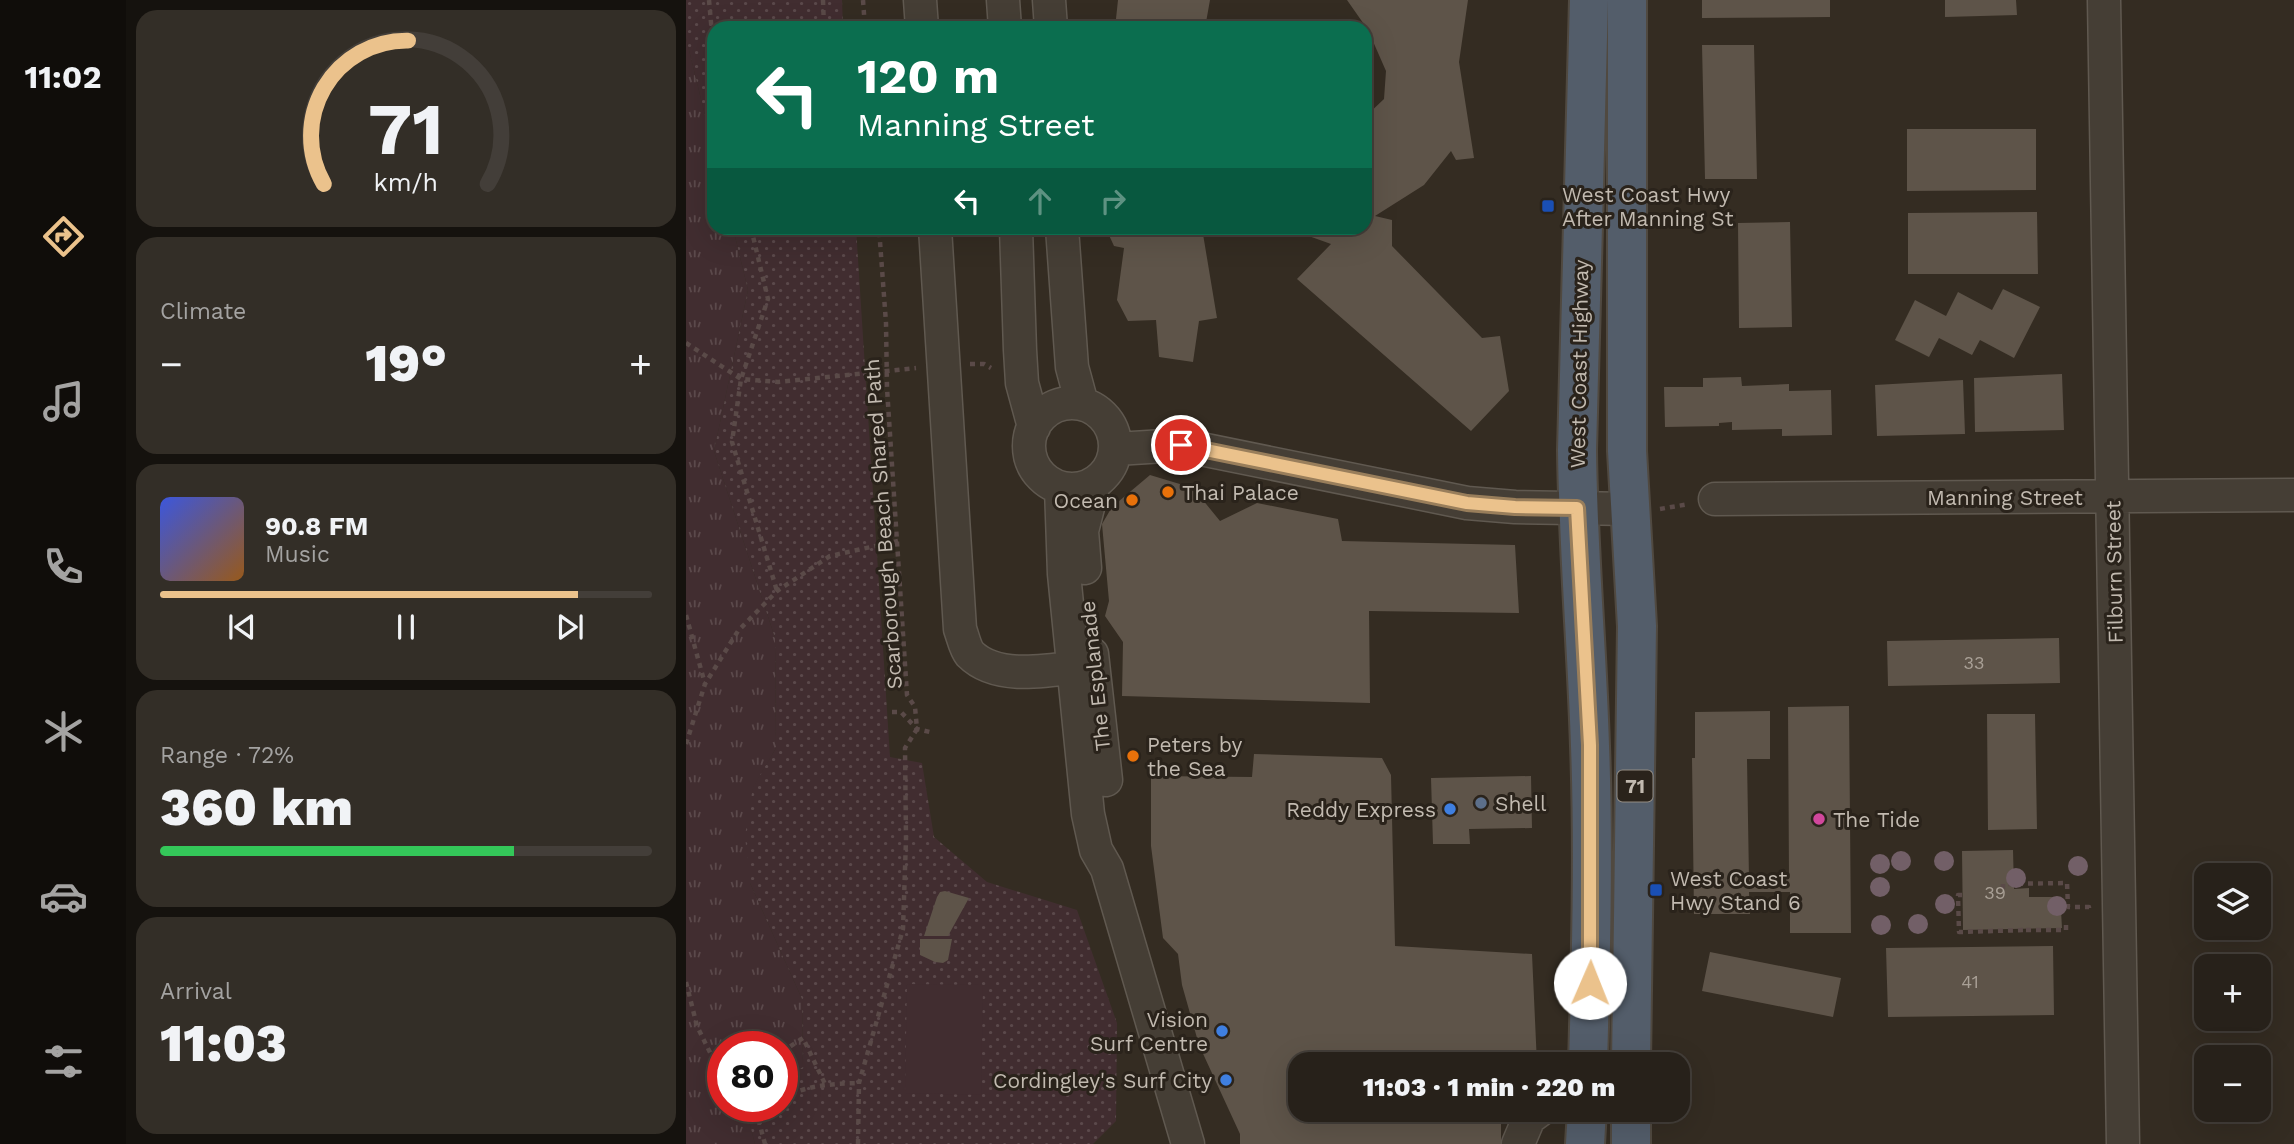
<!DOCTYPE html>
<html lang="en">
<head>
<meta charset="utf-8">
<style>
	body { margin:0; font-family:"Work Sans",sans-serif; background:#332e27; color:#f1f3f6; height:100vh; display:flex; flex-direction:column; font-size:26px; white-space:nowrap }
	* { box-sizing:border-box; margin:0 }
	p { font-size:23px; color:#a4a3a2 }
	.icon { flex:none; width:38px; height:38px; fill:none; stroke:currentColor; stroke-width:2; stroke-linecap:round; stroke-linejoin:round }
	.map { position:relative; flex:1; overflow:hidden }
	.details { display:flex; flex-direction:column; gap:10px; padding:10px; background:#15120e; width:560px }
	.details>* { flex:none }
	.banner { position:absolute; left:21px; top:21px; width:665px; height:214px; border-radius:21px; box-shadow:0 7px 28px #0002,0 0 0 2px #433e39; background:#0b6e4f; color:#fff; overflow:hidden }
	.fabs { position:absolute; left:1508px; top:863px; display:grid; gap:14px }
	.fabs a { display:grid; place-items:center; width:77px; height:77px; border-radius:14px; background:#27211a; box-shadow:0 7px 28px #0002,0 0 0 2px #433e39; font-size:35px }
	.speed { position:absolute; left:21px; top:1031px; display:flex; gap:14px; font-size:35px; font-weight:700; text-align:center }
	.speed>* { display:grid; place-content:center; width:91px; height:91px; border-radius:50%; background:#27211a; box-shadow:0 7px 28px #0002,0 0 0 2px #433e39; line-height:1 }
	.speed .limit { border:10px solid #d22; background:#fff; color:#111 }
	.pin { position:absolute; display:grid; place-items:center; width:60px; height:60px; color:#fff; margin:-30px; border:4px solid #fff; border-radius:50%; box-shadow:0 2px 7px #0007 }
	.me { position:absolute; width:77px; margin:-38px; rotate:1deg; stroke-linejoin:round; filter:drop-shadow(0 0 5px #0008) }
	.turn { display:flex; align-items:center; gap:24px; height:147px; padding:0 35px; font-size:32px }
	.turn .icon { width:91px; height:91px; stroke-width:2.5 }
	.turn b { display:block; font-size:49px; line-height:60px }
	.lanes { display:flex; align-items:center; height:66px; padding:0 35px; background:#0003; justify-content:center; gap:35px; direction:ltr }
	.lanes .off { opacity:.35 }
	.big { font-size:52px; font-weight:800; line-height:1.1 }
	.details .tile { flex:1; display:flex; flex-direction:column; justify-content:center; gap:10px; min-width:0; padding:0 24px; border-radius:21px; background:#332e27 }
	.details .dial { align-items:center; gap:0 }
	.dial svg { height:182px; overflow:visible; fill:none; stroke:#433e39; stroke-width:7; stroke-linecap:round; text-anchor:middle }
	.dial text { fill:#f1f3f6; stroke:none }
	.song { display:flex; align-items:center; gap:21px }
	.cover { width:84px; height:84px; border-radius:10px; background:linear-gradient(135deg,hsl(230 70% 55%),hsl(30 70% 35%)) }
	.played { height:7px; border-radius:4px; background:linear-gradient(90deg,#ebc28c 85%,#433e39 85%) }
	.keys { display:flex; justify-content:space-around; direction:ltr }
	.heat { display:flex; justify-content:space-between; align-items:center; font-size:38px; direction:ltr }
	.charge { height:10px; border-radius:5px; background:linear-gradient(90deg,#34c759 72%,#433e39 0) }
	.trip { position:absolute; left:602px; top:1052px; width:402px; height:70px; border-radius:21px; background:#27211a; box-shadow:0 7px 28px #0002,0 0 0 2px #433e39; font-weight:800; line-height:70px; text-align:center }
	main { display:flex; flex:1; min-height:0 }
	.tab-bar { display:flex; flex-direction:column; width:126px; justify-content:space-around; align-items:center; background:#100d0a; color:#a4a3a2 }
	.tab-bar .icon { width:49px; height:49px }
	.tab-bar .current { color:#ebc28c }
	.tab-bar b { font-size:32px; color:#f1f3f6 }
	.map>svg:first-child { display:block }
	.grass { fill:url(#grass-tufts) }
	.park { fill:url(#park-dots) }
	.pitch { fill:#412d30 }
	.building { fill:#5e5449 }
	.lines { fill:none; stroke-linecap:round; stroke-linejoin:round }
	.minor-casing { stroke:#605950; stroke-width:35 }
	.highway-casing { stroke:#504940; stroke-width:42 }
	.path { stroke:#5a4a48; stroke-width:4.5; stroke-dasharray:5 5; stroke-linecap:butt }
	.minor { stroke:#453e35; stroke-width:32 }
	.highway { stroke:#535d6a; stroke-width:38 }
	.tree { fill:#725f67 }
	.route-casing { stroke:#997e5b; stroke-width:18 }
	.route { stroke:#ebc28c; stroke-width:12 }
	.transit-dot { fill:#1a4fb4; stroke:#2a231b; stroke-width:2.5 }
	.food-dot { fill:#e8710a; stroke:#2a231b; stroke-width:2.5 }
	.service-dot { fill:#5c6f8a; stroke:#2a231b; stroke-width:2.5 }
	.shop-dot { fill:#3f7fe0; stroke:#2a231b; stroke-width:2.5 }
	.hotel-dot { fill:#d1479c; stroke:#2a231b; stroke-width:2.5 }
	.labels { text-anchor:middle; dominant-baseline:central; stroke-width:6; stroke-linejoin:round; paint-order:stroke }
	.number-label { font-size:18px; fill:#a9a096 }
	.shield { fill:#2a231b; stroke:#948d83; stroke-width:2 }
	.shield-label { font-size:19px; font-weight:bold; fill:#c2bab0 }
	.poi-label { font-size:21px; fill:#c2bab0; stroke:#2a231b; text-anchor:start }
	.street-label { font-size:21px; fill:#c2bab0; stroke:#2a231b }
</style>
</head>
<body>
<main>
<nav class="tab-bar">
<b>11:02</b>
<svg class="icon current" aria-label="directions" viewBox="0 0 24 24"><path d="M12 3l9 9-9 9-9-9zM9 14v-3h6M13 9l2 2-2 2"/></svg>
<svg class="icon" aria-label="music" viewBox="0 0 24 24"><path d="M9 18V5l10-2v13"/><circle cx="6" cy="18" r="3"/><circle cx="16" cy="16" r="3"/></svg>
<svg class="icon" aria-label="phone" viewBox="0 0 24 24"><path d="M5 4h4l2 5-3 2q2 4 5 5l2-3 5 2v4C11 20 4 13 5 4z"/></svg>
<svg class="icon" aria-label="climate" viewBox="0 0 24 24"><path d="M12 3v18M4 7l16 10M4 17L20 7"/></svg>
<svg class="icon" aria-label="car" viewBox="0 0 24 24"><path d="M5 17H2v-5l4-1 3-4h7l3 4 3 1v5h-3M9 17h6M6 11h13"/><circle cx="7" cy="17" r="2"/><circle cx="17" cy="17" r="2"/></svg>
<svg class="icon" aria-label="filters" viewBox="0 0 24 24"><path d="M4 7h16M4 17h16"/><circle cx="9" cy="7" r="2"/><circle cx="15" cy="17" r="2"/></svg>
</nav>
<section class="details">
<div class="tile dial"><svg viewBox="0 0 100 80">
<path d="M14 69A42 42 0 1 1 86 69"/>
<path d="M14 69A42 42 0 0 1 51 6" stroke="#ebc28c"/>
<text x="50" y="56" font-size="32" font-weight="700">71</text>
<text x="50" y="72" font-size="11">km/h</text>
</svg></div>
<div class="tile"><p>Climate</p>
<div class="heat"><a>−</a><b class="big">19°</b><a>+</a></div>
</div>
<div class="tile">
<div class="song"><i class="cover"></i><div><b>90.8 FM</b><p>Music</p></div></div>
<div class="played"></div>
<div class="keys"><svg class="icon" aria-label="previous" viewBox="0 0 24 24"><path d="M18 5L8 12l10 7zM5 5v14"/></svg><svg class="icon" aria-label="pause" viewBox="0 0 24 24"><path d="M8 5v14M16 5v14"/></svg><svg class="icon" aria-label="next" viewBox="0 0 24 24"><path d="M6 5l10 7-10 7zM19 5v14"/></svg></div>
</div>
<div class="tile"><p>Range · 72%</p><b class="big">360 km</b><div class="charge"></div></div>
<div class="tile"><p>Arrival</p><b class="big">11:03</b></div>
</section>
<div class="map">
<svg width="1608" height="1144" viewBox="0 0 1608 1144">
	<defs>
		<pattern id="grass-tufts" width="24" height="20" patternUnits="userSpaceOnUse" patternTransform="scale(1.75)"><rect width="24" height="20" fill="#412d30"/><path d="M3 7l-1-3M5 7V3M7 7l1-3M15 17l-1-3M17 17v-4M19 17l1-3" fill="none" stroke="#5b494b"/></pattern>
		<pattern id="park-dots" width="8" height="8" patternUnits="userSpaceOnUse" patternTransform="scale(1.75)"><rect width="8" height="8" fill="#412d30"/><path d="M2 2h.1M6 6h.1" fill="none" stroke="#5b494b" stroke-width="1.8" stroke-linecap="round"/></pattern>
	</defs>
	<rect width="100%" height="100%" fill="#342c22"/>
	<path class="grass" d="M0 38 28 152V228H47L62 290 28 451 89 638 90 748 67 788 64 883 116 999 117 1067 96 1080V1046H37V1106H59L69 1144H0Z"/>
	<path class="park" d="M0 0H156L157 28H28V152L0 38Z
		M47 228H170L204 757 236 763 248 837 301 882 391 910 431 1023 430 1121 407 1144H69L59 1106H96V1080L117 1067 116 999 64 883 59 836 67 787 90 748 89 638 28 451 62 290Z"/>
	<path class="pitch" d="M221 984 297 985 295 1095 219 1093Z"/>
	<path class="building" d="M432 0H524L519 28H429Z
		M661 0H782L773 62 788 158 770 160 765 151 738 185 689 216 706 220V246L796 338 814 336 823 391 785 431 611 279 645 244 606 230 605 228H679V117L698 99 700 71 682 30Z
		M1016 0H1144V17L1016 18Z
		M1259 0H1330L1331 15 1259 17Z
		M1016 45H1068L1071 179H1019Z
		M1221 129H1350V190L1221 191Z
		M1351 212 1352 274H1222V213Z
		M1104 222 1106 327 1053 328 1052 223Z
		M424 228H516L531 318 513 321 507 362 473 357 470 320 442 321 431 300 438 248 428 246 422 233Z
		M1317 289 1354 307 1328 358 1294 340 1286 355 1253 338 1243 357 1209 340 1229 300 1260 316 1272 292 1306 310Z
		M1376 374 1378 430 1289 432 1288 378Z
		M1055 377 1056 386 1103 384V391L1145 390 1146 435 1096 436V429L1046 430V422L1033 423V426L979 427 978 387H1017V378Z
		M1277 380 1279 434 1191 436 1189 385Z
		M464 475 507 488 534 521 571 503 652 519 656 541 829 545 833 613 683 611 684 703 436 696 437 642 419 616 423 601 416 524 426 507Z
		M1373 638 1374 683 1202 686 1201 641Z
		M1163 706 1165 933H1104V892H1063L1064 914H1008L1006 758H1009V712L1084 711V759H1061L1063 879 1103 878 1102 707Z
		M1301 714H1349L1351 829 1302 830Z
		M568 754 696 758 705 775 709 946 846 954 851 1064H614V1110H815V1144H554V1134L513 1045 496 985 492 954 477 938 465 846V776L566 777Z
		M845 776 846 828 783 829 784 844H747L745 778Z
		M1327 850 1328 889 1343 888V897H1368V911H1375L1376 928 1277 930 1276 851Z
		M259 891 283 898 262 936H238L251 897 254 892Z
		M234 939H266L262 960 257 963 249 962 234 955Z
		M1367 946 1368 1015 1202 1017 1200 948Z
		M1024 952 1155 978 1147 1017 1016 991Z"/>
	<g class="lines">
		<defs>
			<path id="minor" d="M234 0 236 28
				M317 0 319 28
				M363 0 365 28
				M1418 0 1437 1144
				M249 228 274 629C277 637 279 648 284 654 313 683 369 669 405 665
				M330 228 334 350 336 383 348 427
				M376 228 386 367 396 404
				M343 446a43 43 0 1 1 86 0a43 43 0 1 1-86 0Z
				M430 449 495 445 781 503 829 507 945 509
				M375 488 378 574 402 814 410 850 421 869 502 1144
				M1029 499 1608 495
				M399 568 396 531 408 484
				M406 654 420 780
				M832 1144 843 1118 854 1110"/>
			<path id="highway" d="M941 0V451L951 626 945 1064
				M902 1064C905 958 908 852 904 746 901 648 892 549 891 450L903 0
				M945 1110V1144
				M899 1144 901 1110"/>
		</defs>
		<use href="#minor" class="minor-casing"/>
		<use href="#highway" class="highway-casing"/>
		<path class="path" d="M23 0 28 56
			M137 0 138 28
			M177 0 179 28
			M65 228 82 299 55 379 46 442 91 591
			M0 343 55 379 92 382 230 368
			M284 364H298L305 368
			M974 509 1003 504
			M0 615 19 684
			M206 712H215L231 729 244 732
			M0 744 19 684 52 631 91 591 144 556 212 541
			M1317 889V884L1381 883 1382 907H1403V909
			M1276 895H1272L1273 932 1340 930
			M1340 930H1380V922
			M0 982 11 1026 37 1079
			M96 1052 117 1038 139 1084
			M96 1098C121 1085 145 1084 173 1083
			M79 1144 70 1111 80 1106
			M172 1144 173 1083 217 929 220 839 219 748 231 729 229 707 221 695 201 388 200 323 193 228"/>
		<use href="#minor" class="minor"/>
		<use href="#highway" class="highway"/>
	</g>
	<g class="tree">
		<circle cx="1215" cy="861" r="10"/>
		<circle cx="1258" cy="861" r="10"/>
		<circle cx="1194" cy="864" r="10"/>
		<circle cx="1392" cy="866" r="10"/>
		<circle cx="1330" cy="878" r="10"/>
		<circle cx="1194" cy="887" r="10"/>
		<circle cx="1259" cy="904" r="10"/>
		<circle cx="1371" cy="906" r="10"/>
		<circle cx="1232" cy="924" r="10"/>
		<circle cx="1195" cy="925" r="10"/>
	</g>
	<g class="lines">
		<defs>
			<path id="route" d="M495 445 781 503 829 507 891 508 904 745V983"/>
		</defs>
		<use href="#route" class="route-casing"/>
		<use href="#route" class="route"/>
	</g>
	<g class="transit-dot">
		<rect x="855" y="199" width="14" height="14" rx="3.5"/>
		<rect x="963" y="883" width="14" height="14" rx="3.5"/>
	</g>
	<g class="food-dot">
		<circle cx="482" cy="492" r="7"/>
		<circle cx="446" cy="500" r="7"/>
		<circle cx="447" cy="756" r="7"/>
	</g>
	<circle class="service-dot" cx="795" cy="803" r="7"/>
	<g class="shop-dot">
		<circle cx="764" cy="809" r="7"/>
		<circle cx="536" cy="1031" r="7"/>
		<circle cx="540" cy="1080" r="7"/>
	</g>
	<circle class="hotel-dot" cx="1133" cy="819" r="7"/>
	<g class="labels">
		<g class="number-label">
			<text x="1288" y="662">33</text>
			<text x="1309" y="892">39</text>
			<text x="1284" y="981">41</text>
		</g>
		<rect class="shield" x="931.5" y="770.5" width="35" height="31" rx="5"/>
		<g class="shield-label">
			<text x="949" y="786">71</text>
		</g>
		<g class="poi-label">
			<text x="876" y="194">West Coast Hwy<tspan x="876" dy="24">After Manning St</tspan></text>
			<text x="496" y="492">Thai Palace</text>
			<text x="432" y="500" text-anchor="end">Ocean</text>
			<text x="461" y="744">Peters by<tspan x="461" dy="24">the Sea</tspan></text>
			<text x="809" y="803">Shell</text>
			<text x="750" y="809" text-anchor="end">Reddy Express</text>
			<text x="1147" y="819">The Tide</text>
			<text x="984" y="878">West Coast<tspan x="984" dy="24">Hwy Stand 6</tspan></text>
			<text x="522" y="1019" text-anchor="end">Vision<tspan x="522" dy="24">Surf Centre</tspan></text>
			<text x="526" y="1080" text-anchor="end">Cordingley's Surf City</text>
		</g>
		<g class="street-label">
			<text transform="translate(893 364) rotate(-89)">West Coast Highway</text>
			<text x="1319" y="497">Manning Street</text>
			<text transform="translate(197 524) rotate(-94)">Scarborough Beach Shared Path</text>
			<text transform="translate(1428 572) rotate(-91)">Filburn Street</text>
			<text transform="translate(409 676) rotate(-96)">The Esplanade</text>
		</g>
	</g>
</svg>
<div class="fabs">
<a><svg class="icon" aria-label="layers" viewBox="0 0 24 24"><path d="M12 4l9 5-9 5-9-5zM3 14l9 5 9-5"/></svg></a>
<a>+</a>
<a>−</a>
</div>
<div class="speed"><div class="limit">80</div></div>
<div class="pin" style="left:495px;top:445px;background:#d93025"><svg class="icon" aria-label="arrive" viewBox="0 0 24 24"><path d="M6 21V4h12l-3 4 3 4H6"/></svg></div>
<svg class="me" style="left:904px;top:983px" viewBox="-20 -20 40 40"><circle r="19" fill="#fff"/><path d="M0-13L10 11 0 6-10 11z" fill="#ebc28c"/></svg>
<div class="trip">11:03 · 1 min · 220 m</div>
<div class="banner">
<div class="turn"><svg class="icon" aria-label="left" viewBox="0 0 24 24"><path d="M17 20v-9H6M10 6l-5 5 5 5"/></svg><div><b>120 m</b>Manning Street</div></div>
<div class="lanes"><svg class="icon" aria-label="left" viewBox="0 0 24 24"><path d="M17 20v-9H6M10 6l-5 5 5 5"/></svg><svg class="icon off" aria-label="ahead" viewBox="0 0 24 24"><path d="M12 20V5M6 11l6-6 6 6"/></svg><svg class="icon off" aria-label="right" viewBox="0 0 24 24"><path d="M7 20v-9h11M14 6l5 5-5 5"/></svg></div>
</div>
</div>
</main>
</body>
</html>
